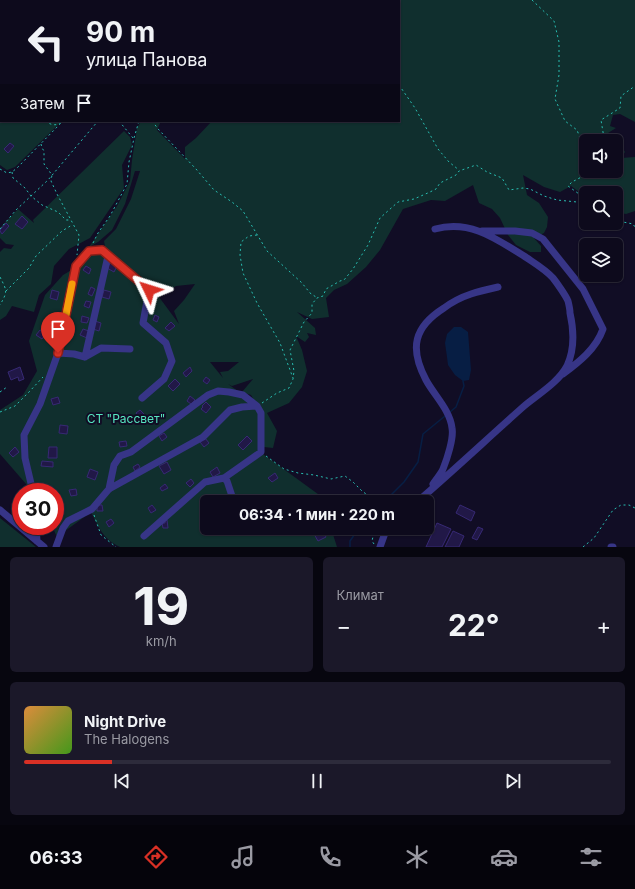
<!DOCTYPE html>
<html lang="ru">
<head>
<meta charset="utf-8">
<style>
	body { margin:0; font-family:Inter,sans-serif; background:#1b1829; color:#f1f3f6; height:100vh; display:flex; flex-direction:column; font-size:15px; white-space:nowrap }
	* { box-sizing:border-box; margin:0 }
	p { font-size:13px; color:#9a9aa3 }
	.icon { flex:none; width:22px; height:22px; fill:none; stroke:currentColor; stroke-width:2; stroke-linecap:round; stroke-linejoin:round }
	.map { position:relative; height:547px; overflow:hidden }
	.panel { display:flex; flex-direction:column; gap:10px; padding:10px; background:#07060f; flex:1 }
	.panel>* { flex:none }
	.top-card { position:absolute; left:0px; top:0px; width:400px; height:122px; box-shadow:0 1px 3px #0004,0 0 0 1px #2d2b3b; background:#0d0a1c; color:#f1f3f6; overflow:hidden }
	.fabs { position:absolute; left:579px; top:134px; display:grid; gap:8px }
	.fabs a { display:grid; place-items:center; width:44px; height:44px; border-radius:6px; background:#0d0a1c; box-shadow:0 1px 3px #0004,0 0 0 1px #2d2b3b; font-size:20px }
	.speed { position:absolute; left:12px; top:483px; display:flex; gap:8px; font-size:20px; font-weight:700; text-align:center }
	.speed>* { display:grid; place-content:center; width:52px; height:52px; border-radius:50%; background:#0d0a1c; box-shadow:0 1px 3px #0004,0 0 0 1px #2d2b3b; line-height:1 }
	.speed .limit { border:6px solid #d22; background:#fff; color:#111 }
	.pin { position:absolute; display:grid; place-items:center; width:34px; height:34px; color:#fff; margin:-41px -17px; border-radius:50% 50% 50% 0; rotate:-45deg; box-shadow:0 0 4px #0007 }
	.pin .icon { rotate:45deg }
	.me { position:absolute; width:44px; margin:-22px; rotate:311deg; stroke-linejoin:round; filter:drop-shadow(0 0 3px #0008) }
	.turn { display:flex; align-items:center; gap:14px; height:84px; padding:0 20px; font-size:18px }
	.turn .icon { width:52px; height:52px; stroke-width:2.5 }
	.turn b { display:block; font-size:28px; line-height:34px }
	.then { display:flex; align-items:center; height:38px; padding:0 20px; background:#0003; gap:8px; font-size:15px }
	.big { font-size:30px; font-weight:700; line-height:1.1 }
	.panel .card { flex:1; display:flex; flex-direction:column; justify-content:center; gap:6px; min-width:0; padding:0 14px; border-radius:6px; background:#1b1829 }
	.panel .dial { align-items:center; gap:0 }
	.dial b { font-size:52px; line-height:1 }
	.song { display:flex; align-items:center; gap:12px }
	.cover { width:48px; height:48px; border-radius:6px; background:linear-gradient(135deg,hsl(30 70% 55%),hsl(100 70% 35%)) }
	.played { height:4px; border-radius:2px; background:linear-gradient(90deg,#d93025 15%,#2d2b3b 15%) }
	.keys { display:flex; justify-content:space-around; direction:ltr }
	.heat { display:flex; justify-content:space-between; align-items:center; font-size:22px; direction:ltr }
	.panel .tiles { flex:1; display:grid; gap:10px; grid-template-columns:1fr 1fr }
	.card:last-child { grid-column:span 2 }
	.trip { position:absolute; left:200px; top:495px; width:234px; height:40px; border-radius:6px; background:#0d0a1c; box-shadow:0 1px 3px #0004,0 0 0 1px #2d2b3b; font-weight:700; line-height:40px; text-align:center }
	.tabs { display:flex; height:64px; justify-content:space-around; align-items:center; background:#05040b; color:#9a9aa3 }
	.tabs .icon { width:28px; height:28px }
	.tabs .current { color:#d93025 }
	.tabs b { font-size:18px; color:#f1f3f6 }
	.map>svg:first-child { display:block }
	.green { fill:#102f2e; fill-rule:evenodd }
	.water { fill:#071e44 }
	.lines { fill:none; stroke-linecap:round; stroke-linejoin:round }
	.stream { stroke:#071e44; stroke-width:1.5 }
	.building { fill:#211847; stroke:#372974 }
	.path { stroke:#28bdb1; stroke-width:1; stroke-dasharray:2 3; stroke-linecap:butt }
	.minor { stroke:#373587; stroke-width:7 }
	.route-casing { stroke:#8d1f18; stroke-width:10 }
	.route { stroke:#d93025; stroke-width:7 }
	.slow { stroke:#f59e0b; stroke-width:7 }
	.labels { text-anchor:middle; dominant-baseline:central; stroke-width:4; stroke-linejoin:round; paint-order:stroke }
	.park-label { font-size:12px; fill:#56e6c0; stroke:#110d25 }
</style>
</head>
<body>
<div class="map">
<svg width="635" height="547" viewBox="0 0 635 547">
	<rect width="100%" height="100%" fill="#110d25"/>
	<path class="green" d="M34 0H156L155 1H35Z
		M261 0H635V122L620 114 613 115 610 126 616 128 608 133 610 141H586V150L583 147 581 150 586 163V171H596L598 173 604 171H616V143L620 144 625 152 621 158 635 157V211L626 214 616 212V193H586V197L571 186 560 192 544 187 523 175 527 195 539 203 548 217 547 227 544 233 534 238 541 246V252H530L516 245 508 235 500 218 492 209 479 203 473 185 445 201 431 200 403 209 380 250 366 267 347 284 334 290 326 298 329 317 312 319 297 312 315 328 316 335 307 333 309 337 305 342 296 336 302 350 307 371 302 387 289 403 267 413 277 431 273 448 264 447 263 454 322 497 323 502H207V528H331L337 547H120C103 539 99 528 91 512L57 537 52 526H55V492H33L0 454V410L23 395 37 371 29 341 45 295 63 275 80 265 94 252 106 251 104 241 116 229 131 199 140 171H135L125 204 112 230 98 242 89 247 117 206 130 181 132 160 137 128 141 121H161L157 130 185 159V147L196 138 212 121H399V1H260ZM195 284 184 300 174 311 179 324 159 297 176 286ZM210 362H239L228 371 220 372 223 378ZM253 379 242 392 251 395 256 404 228 384 232 386Z
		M0 12H1V121H62L15 167 7 170 0 165Z
		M124 131 130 137 132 145 122 165 124 188 90 238 69 249 54 266 51 284 39 295 34 312 12 306 6 316 0 320V252L4 248 11 249 14 245 6 244 0 238V228L18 209 34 223 33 220Z
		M0 518 36 547H0Z"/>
	<path class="water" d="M454 327H461L468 332 471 370 469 380 463 381 455 375 448 365 447 357 445 343 447 334Z"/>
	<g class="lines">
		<path class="stream" d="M450 412 456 407 464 386 463 381
			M391 495 404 482 418 462 423 434 445 416
			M383 502 388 498
			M350 547V541L359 528"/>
	</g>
	<path class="building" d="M10 143 14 146 8 153 4 149Z
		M22 216 28 222 22 229 15 224Z
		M6 223 9 226 2 234 0 231V230Z
		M111 262 117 266 114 272 107 268Z
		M86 266 91 269 89 274 83 270Z
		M91 287 95 289 92 296 88 294Z
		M52 290 59 292 57 300 50 298Z
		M104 290 111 292 109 299 102 297Z
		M86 301 91 302 89 308 84 306Z
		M155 315 159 317 157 322 153 320Z
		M82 316 89 318 87 323 81 322Z
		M95 321 101 323 99 331 93 329Z
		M171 322 175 326 169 331 165 328Z
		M83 329 89 331 87 338 80 335Z
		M40 330 46 333 42 339 36 335Z
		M20 367 24 379 19 381 18 377 11 380 8 372Z
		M190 367 192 371 186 377 183 373Z
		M206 377 210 380 207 384 203 381Z
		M175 379 180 384 173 391 168 386Z
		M190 396 195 400 191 404 187 401Z
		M58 397 60 403 53 405 51 399Z
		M206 402 211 407 206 413 201 409 203 407 202 406Z
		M140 410 145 415 140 419 136 413Z
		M60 425 68 426 67 434 59 433Z
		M164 433 167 437 162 441 159 436Z
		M247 436 252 441 243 450 238 445Z
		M205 438 209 443 204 447 200 442Z
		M126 441 127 446 120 447 119 442Z
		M15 447 19 452 13 457 9 453Z
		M49 447H57V458H48Z
		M42 461 53 462V467L41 466Z
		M167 462 171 470 164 474 159 466Z
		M138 464 140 467 135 471 133 467Z
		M217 467 220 473 213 477 210 472Z
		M90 469 98 472 95 480 87 477Z
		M275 473 278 478 272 482 268 478Z
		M191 479 194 483 190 487 186 483Z
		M165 484 168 488 162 491 160 488Z
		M76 489 77 495 71 496 69 490Z
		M55 504H60V511L55 512Z
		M97 505H102L103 511H97Z
		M152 505 156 510 151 513 148 508Z
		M460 505 475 512 471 521 456 513Z
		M111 519 114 523 109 527 106 522Z
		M165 520H167L168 528H163L162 523H165Z
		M437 523 451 529 442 547H426Z
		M478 527 483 529 477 540 472 538Z
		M322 530 326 537 318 541 314 534Z
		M453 531 464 536 459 547H445Z"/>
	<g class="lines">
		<path class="path" d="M30 0 31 1
			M327 0 329 1
			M532 0 554 21 559 42V75L555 99 565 121 577 130 580 138 581 146 586 157
			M14 1 17 0
			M214 1 215 0
			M0 9 1 8
			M0 80 1 81
			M399 85 415 108 438 149 449 162 459 170
			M45 121C52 126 58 126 64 121
			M119 121 133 138
			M152 121 159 130 196 169 214 190 232 202 243 211 267 251 302 283 310 293 316 297
			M600 141 604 138 601 120 620 108 621 96 635 86
			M41 144 42 148 44 151V164L52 175 51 181 57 194 79 235 77 255
			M0 169 7 173 12 172 17 168 60 124
			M12 172 13 178 25 188 31 196 42 205 58 212 66 220H70
			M586 199 568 186 572 182 589 173V171
			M616 217 623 222 633 224 635 227
			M0 229 16 210 48 180 98 121
			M257 235 249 236 241 242 240 255 243 273 257 303 280 343 293 378
			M93 243 98 233 110 216 127 184 129 162 134 138 139 121
			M0 277C7 291 8 291 0 305
			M6 291 29 268 36 256 62 231 72 225
			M0 392 7 387
			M262 403 277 393 289 388 293 379 294 371 290 350 304 322 312 313V304L317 298 323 296 326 289 340 281 344 280 353 269 368 245 380 218 398 202 414 199 430 192 436 189 440 183 456 175 459 171 476 165 487 172 502 178 509 190 523 188 530 189 544 196 557 200 577 202 586 206
			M0 412 15 406 29 392 43 377
			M266 456 284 469 298 473 314 475 331 479 345 476 353 482 362 491 370 497 389 496 394 498V502
			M94 515 101 535 116 547
			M374 544 372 541 375 528
			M583 547 594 538 613 510 621 505H629L635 508"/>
		<path class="minor" d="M482 231H515L532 233 543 239 583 289 603 329C596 349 579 362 563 374
			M58 353 74 354 85 357 108 256
			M85 357 101 348 130 349
			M224 478 227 481 234 502
			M433 484C436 479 441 474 443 469 447 459 454 438 452 428 450 410 434 395 426 380 409 348 414 327 444 308 452 302 462 297 471 294 480 291 489 289 498 287
			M109 489 114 465 120 456 131 452 208 395 218 391 229 392 243 395 257 406
			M33 492 25 458 24 435 40 404 58 353 76 266 89 251 102 250 149 290 143 323 166 343 172 361 164 379 142 398
			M417 502C453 471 487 439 523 407 537 395 558 383 567 366 575 349 574 331 570 313 570 309 569 305 568 301 566 296 557 283 553 278 546 270 536 264 527 258 498 240 471 219 435 229
			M0 510 44 547
			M36 526 37 541
			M56 547 63 528 68 521 92 509 109 489 203 437 230 410 242 407 257 406 261 413V452L224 478 205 482 144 536
			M380 547 385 533 389 528
			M611 547H613"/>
	</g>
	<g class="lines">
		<defs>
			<path id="route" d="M58 353 76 266 89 251 102 250 149 290"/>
		</defs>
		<use href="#route" class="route-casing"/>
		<use href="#route" class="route"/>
		<path class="slow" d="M65 320 72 284"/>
	</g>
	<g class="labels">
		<g class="park-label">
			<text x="126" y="418">СТ "Рассвет"</text>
		</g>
	</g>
</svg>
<div class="fabs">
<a><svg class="icon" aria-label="sound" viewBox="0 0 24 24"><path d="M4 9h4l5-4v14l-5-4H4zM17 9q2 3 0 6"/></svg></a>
<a><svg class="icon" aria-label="search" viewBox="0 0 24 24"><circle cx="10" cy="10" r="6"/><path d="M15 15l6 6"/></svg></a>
<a><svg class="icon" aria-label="layers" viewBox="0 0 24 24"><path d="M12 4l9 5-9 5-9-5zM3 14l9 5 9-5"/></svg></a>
</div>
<div class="speed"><div class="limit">30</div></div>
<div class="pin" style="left:58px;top:353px;background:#d93025"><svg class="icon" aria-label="arrive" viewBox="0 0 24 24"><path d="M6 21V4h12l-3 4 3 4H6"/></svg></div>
<svg class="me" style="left:149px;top:290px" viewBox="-20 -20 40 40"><path d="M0-17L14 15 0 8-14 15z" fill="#d93025" stroke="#fff" stroke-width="4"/></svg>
<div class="trip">06:34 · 1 мин · 220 m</div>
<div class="top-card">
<div class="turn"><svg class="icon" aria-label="left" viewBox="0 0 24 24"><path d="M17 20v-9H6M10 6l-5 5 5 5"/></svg><div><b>90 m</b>улица Панова</div></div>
<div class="then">Затем<svg class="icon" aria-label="arrive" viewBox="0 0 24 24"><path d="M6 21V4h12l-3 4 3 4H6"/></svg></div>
</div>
</div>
<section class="panel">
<div class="tiles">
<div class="card dial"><b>19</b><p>km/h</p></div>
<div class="card"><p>Климат</p>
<div class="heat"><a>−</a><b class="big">22°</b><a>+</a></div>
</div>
<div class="card">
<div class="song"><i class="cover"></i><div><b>Night Drive</b><p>The Halogens</p></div></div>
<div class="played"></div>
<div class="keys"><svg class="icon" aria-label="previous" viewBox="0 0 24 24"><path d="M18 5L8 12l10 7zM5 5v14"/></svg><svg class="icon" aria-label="pause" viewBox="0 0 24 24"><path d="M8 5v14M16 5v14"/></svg><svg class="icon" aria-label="next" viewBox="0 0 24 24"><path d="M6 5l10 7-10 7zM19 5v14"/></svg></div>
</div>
</div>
</section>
<nav class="tabs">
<b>06:33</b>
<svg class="icon current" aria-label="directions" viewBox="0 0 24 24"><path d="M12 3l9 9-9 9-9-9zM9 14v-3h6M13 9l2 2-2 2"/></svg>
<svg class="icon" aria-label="music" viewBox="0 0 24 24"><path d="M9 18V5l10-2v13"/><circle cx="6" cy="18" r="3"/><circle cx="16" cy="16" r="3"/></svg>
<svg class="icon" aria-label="phone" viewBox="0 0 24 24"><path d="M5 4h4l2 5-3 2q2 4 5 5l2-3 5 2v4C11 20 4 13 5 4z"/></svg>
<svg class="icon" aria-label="climate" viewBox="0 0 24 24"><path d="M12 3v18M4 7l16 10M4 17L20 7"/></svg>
<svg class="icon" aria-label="car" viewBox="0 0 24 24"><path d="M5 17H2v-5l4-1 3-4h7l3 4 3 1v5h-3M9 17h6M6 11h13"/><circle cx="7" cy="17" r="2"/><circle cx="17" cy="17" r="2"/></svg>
<svg class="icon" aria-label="filters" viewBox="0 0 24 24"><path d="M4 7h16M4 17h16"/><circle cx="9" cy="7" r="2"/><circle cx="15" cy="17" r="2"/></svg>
</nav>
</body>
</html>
